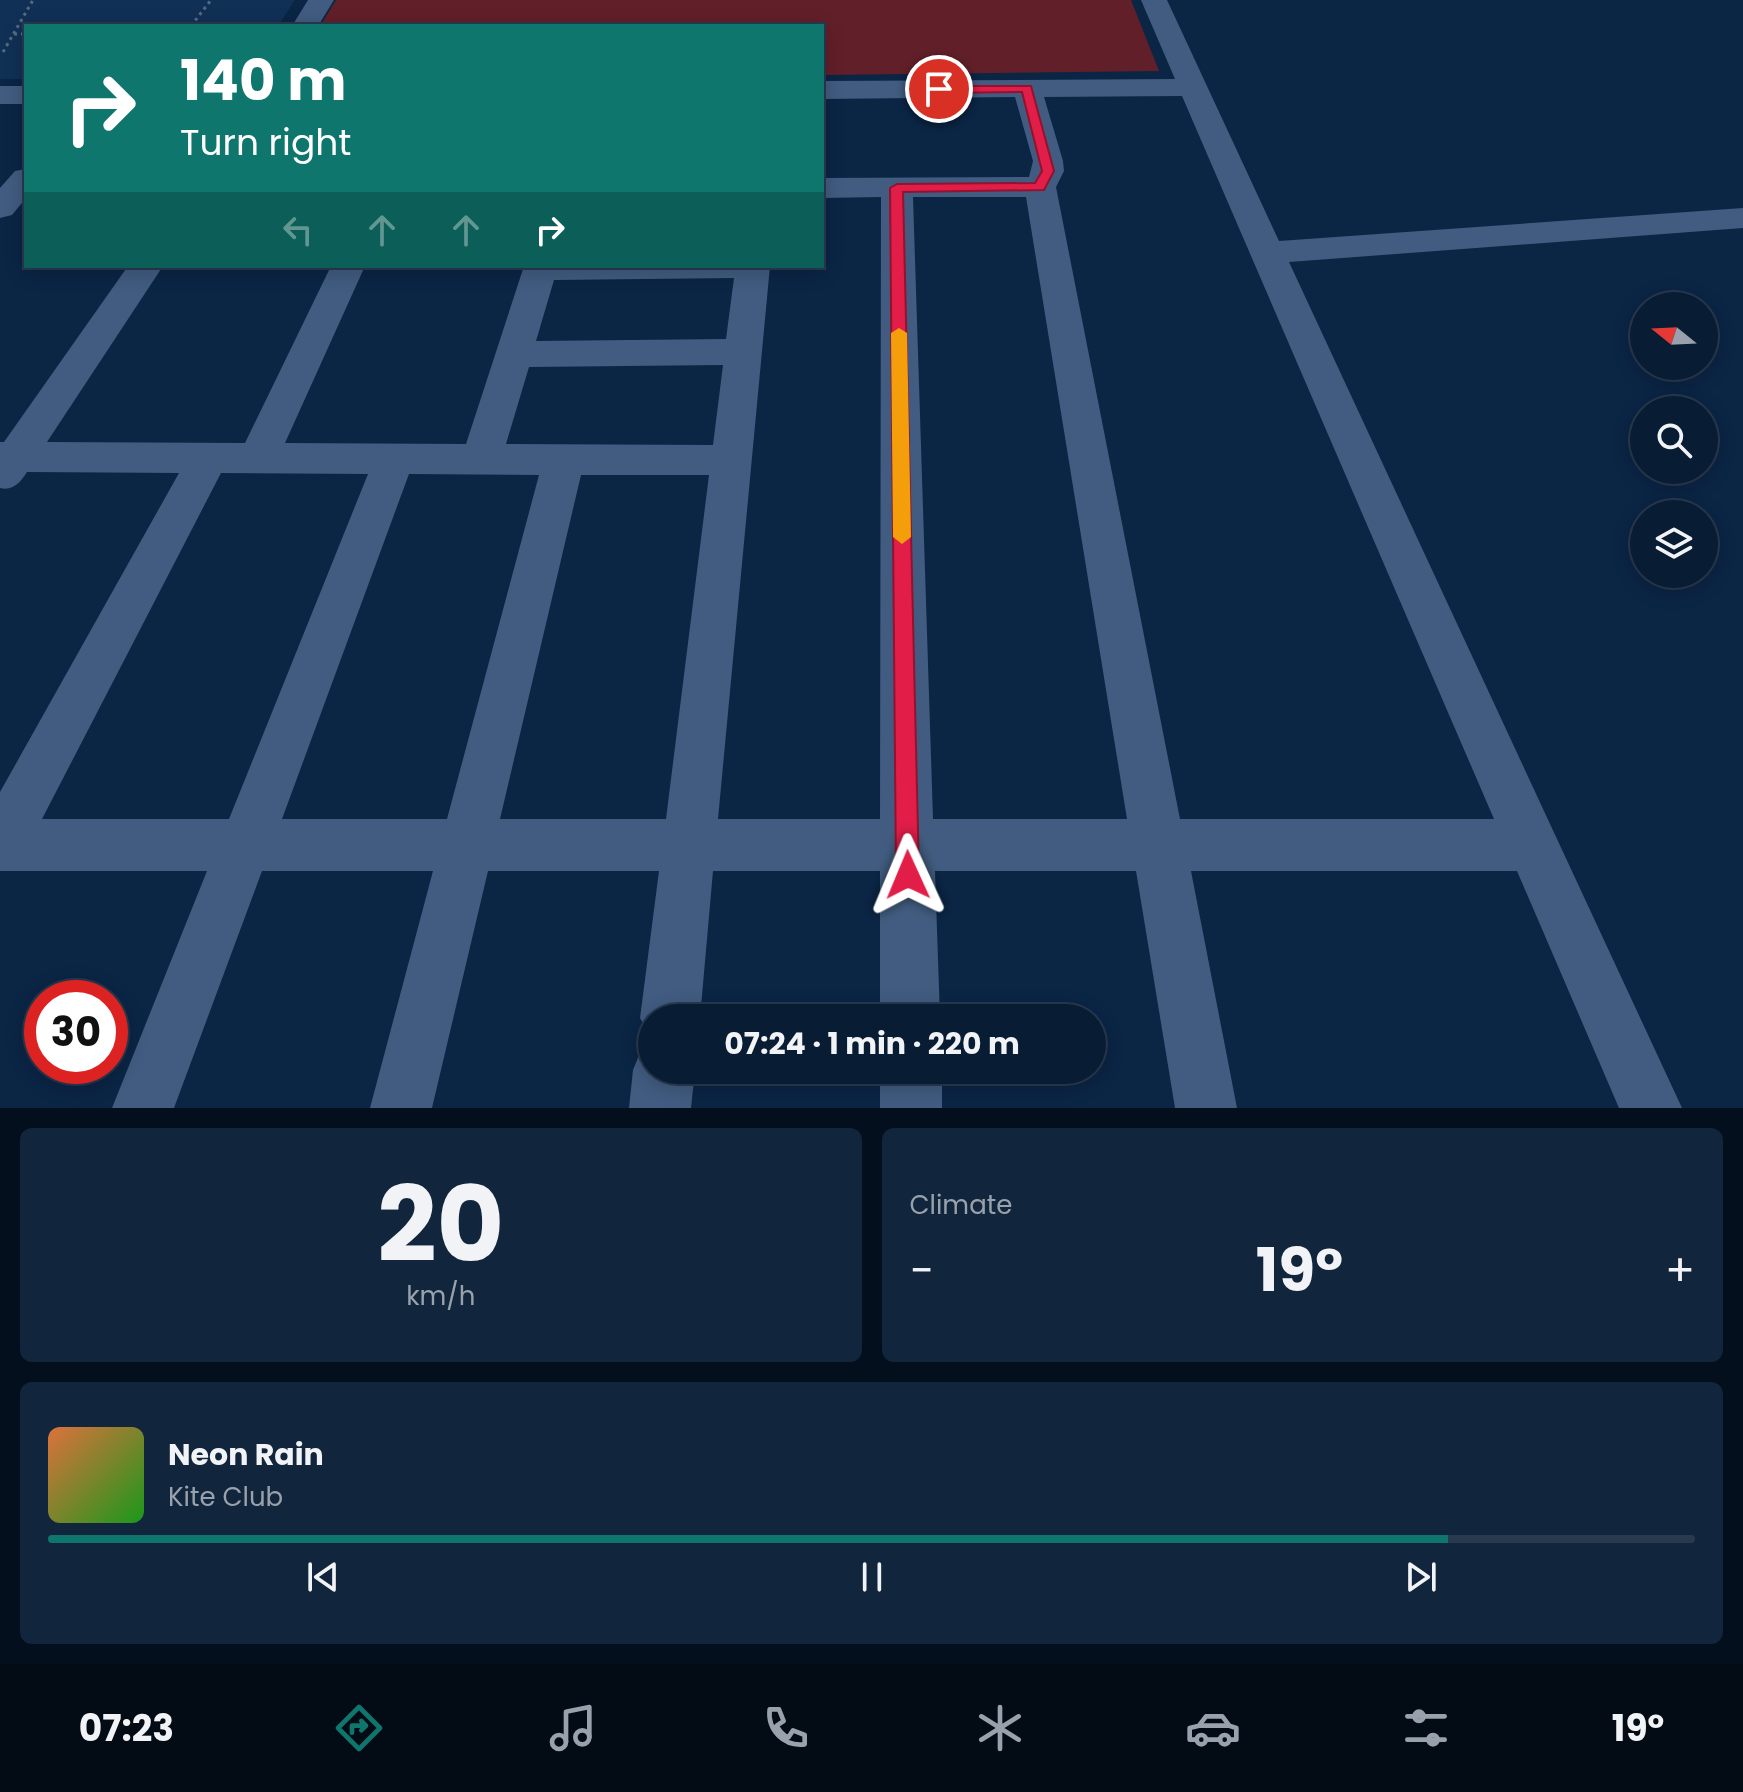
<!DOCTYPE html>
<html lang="en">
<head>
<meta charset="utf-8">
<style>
	body { margin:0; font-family:Poppins,sans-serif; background:#11253c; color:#f1f3f6; height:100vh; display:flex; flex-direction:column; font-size:30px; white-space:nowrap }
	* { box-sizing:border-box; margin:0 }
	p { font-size:26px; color:#98a1ac }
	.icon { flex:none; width:44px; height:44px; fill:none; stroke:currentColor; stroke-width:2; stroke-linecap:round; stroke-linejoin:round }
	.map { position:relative; height:1108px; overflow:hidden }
	.drawer { display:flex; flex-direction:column; gap:20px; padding:20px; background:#040f1d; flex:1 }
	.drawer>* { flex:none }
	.hud { position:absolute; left:24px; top:24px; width:800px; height:244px; border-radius:0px; box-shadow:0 4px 20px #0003,0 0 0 2px #293a4f; background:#0f766e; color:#fff; overflow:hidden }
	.needle { width:52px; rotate:288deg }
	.fabs { position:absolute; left:1630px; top:292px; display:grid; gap:16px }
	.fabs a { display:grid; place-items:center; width:88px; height:88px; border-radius:50%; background:#081c34; box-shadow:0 4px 20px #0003,0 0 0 2px #293a4f; font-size:40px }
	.speed { position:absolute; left:24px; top:980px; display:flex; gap:16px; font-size:40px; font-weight:700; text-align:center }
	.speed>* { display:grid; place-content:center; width:104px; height:104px; border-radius:50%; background:#081c34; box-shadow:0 4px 20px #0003,0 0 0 2px #293a4f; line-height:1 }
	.speed .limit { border:12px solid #d22; background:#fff; color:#111 }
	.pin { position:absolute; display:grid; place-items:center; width:68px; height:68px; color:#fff; margin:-34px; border:4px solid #fff; border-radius:50%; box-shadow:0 2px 8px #0007 }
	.me { position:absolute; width:88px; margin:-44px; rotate:359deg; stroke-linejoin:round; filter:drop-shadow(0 0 6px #0008) }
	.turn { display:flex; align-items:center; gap:28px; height:168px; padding:0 24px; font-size:36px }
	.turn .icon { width:104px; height:104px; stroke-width:2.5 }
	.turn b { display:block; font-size:56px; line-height:68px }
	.lanes { display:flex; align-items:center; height:76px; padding:0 24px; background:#0003; justify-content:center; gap:40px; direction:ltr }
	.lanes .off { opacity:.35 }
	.big { font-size:60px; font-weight:700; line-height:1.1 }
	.drawer .tile { flex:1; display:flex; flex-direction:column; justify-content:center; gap:12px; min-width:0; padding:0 28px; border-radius:12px; background:#11253c }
	.drawer .dial { align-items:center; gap:0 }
	.dial b { font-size:104px; line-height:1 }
	.song { display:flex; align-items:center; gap:24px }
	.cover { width:96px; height:96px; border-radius:12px; background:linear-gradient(135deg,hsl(20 70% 55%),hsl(120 70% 35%)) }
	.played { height:8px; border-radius:4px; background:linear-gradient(90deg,#0f766e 85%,#293a4f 85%) }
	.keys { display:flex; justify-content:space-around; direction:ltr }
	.heat { display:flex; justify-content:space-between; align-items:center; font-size:44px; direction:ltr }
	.drawer .tiles { flex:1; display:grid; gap:20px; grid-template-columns:1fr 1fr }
	.tile:last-child { grid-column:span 2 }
	.trip { position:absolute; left:638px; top:1004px; width:468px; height:80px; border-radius:40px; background:#081c34; box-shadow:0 4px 20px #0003,0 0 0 2px #293a4f; font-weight:700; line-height:80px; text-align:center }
	.dock { display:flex; height:128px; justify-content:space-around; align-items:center; background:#030b15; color:#98a1ac }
	.dock .icon { width:56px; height:56px }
	.dock .on { color:#0f766e }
	.dock b { font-size:36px; color:#f1f3f6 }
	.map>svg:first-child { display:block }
	.built { fill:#113055 }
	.green { fill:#611f29 }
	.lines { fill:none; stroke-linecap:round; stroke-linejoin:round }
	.path { stroke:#556a83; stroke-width:3; stroke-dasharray:3 4; stroke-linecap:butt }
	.minor { fill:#415c80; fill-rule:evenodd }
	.route { fill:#e11d48; stroke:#92132f; stroke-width:2 }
	.slow { fill:#f59e0b }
</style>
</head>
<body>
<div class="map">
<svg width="1743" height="1108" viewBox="0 0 1743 1108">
	<rect width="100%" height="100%" fill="#0b2545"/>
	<path class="built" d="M0 0H295L278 26H26V79H0Z"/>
	<path class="green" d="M336 0H1131L1159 71 822 75V26H320Z"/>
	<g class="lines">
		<path class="path" d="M191 26 211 0
			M14 34H26
			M3 52 33 0"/>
		<path class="minor" d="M308 0H334L318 26H292Z
			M1141 0H1167L1279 241 1743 208V228L1289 262 1682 1108H1619L1517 871H1191L1237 1108H1175L1136 871H935L940 1018H880V871H713L700 1018H652V1040L640 1018 659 871H488L432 1108H370L433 871H262L174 1108H112L207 871H0V792L179 473 27 472C20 483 13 491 0 488V442H4L128 266H163L47 442 245 443 331 266H365L285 443 466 444 524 266H770L718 819H880L881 197 822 198V178L1029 177 1033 161 1015 97 822 99V81L1175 79ZM1182 96 1494 819H1180L1056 187 1064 171 1063 161 1044 97ZM913 197H1026L1127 819H933ZM734 278 726 339 536 341 554 280ZM723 365 713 445 506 444 529 367ZM221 473 368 474 229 819H42ZM409 474 539 475 447 819H282ZM581 475H709L666 819H500Z
			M0 86H26V104H0Z
			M26 169V198L12 215 0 218V188L15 171Z
			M652 1044V1070H695L691 1108H629L633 1070 642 1048Z
			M880 1070H942V1108H880Z"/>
	</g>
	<path class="route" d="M1031 86 1054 171 1044 190 903 192 919 875 916 883 908 886 900 883 896 875 890 188 897 184 1035 183 1042 171 1022 92 939 93 933 89 939 86Z"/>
	<path class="slow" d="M899 328 907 333 911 537 902 544 893 537 891 333Z"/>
</svg>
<div class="fabs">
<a><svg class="needle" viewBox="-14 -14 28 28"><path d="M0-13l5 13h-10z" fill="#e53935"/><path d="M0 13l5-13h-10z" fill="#98a1ac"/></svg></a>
<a><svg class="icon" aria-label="search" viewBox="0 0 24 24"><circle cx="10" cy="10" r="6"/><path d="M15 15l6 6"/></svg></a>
<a><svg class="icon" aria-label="layers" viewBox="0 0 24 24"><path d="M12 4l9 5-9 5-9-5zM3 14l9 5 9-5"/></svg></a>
</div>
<div class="speed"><div class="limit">30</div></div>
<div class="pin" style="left:939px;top:89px;background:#d93025"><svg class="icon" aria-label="arrive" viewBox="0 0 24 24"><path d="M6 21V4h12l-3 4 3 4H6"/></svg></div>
<svg class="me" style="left:908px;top:875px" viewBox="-20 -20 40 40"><path d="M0-17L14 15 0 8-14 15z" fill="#e11d48" stroke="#fff" stroke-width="4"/></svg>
<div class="trip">07:24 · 1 min · 220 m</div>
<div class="hud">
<div class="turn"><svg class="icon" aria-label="right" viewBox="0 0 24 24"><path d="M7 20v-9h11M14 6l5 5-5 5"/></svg><div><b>140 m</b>Turn right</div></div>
<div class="lanes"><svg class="icon off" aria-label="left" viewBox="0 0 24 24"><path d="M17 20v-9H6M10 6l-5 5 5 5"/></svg><svg class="icon off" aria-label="ahead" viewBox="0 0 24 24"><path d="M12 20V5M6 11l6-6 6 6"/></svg><svg class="icon off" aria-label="ahead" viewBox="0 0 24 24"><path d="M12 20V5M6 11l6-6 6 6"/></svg><svg class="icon" aria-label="right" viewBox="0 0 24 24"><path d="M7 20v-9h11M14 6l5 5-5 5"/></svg></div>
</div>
</div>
<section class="drawer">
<div class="tiles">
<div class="tile dial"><b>20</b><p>km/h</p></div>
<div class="tile"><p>Climate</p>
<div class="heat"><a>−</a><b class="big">19°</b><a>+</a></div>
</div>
<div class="tile">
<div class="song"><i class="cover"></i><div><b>Neon Rain</b><p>Kite Club</p></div></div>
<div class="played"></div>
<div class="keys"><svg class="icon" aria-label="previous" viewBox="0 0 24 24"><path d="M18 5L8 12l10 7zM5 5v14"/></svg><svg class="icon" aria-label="pause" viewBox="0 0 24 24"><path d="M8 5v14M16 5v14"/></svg><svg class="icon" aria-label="next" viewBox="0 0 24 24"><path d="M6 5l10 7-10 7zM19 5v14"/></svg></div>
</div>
</div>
</section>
<nav class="dock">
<b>07:23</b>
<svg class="icon on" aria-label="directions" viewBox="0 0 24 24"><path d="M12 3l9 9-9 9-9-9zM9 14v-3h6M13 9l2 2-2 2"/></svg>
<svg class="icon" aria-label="music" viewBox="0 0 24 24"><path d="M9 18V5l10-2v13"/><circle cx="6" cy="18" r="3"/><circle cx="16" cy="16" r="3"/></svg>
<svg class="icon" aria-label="phone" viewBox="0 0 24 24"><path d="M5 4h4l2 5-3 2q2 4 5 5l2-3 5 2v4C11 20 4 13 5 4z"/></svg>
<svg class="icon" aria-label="climate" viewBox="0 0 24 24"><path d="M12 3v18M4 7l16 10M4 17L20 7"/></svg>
<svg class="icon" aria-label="car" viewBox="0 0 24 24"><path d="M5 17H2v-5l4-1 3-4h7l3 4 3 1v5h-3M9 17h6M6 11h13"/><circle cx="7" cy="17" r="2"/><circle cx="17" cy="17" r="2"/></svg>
<svg class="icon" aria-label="filters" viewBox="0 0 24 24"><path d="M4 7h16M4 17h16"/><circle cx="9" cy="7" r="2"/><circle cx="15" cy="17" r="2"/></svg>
<b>19°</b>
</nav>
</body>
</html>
